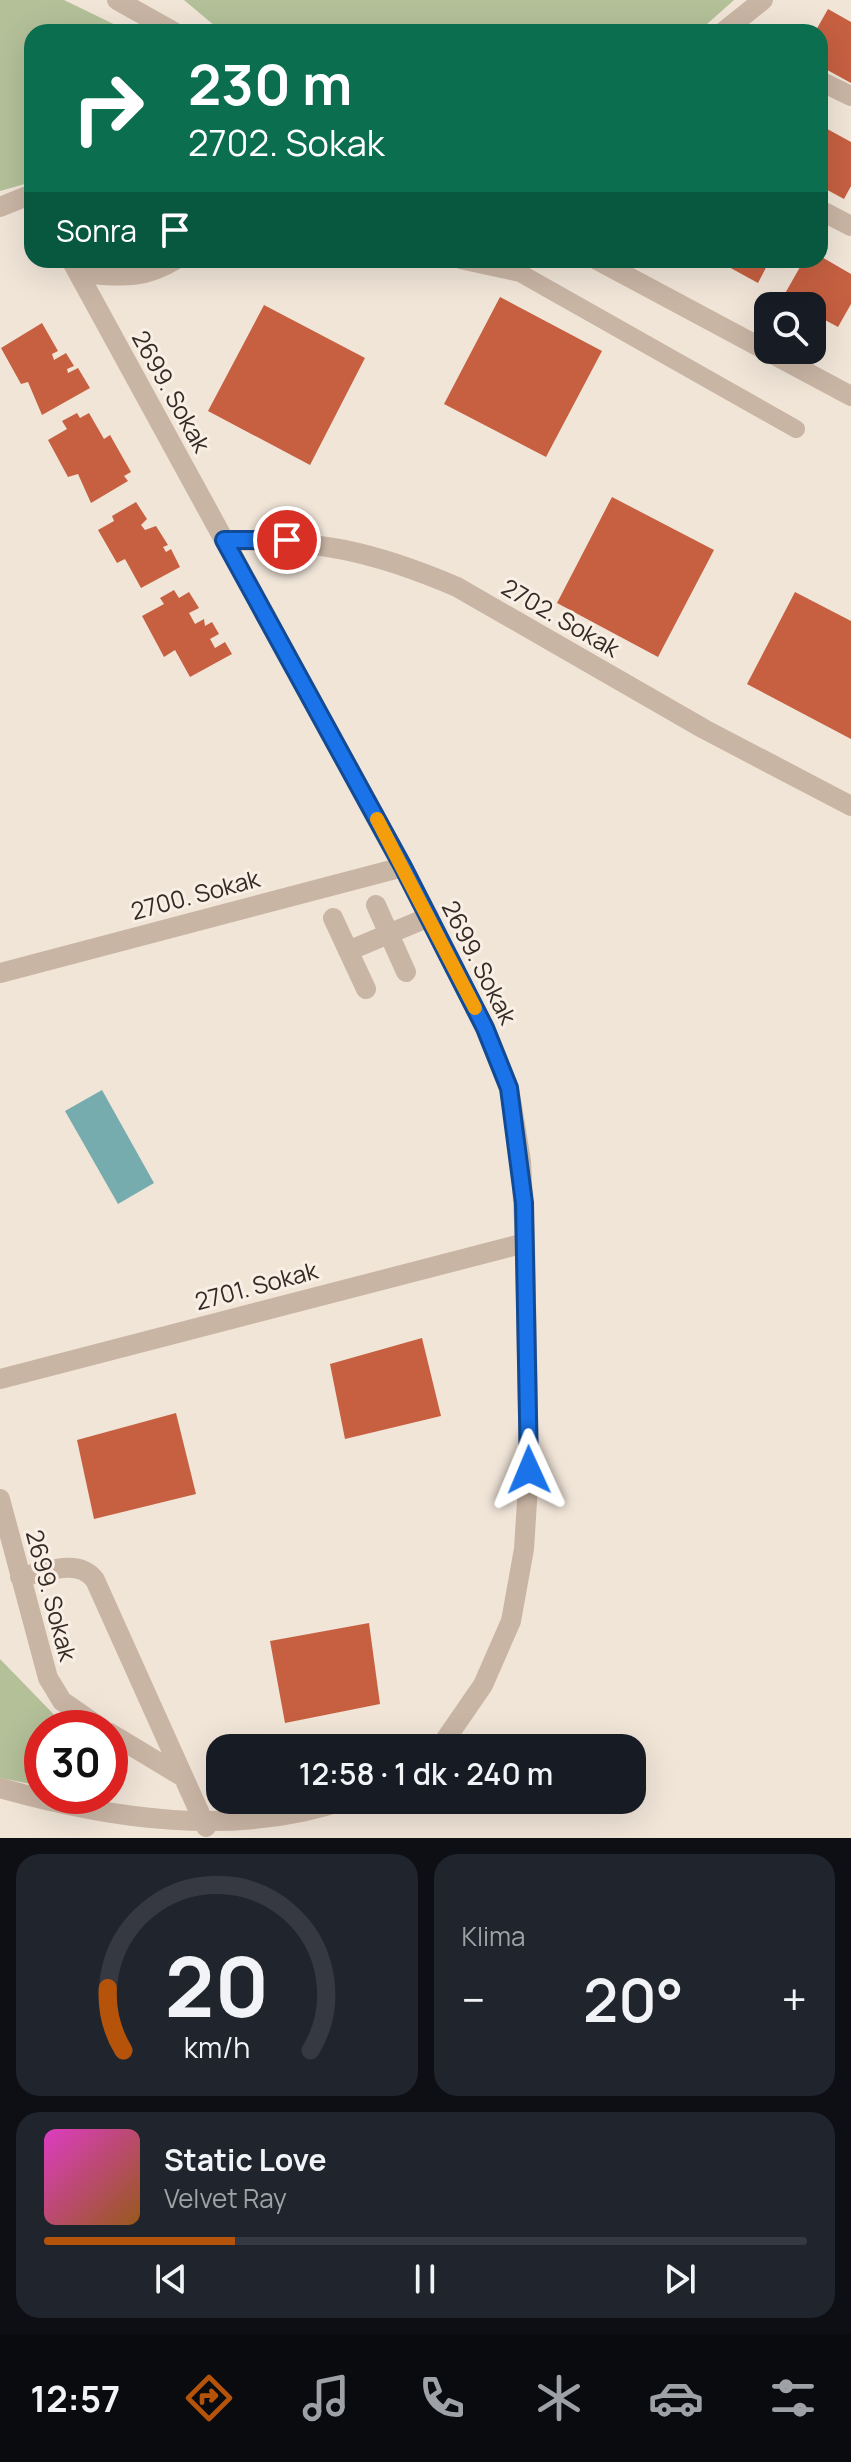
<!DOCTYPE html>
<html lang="tr">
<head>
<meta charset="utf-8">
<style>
	body { margin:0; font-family:Manrope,sans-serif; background:#20242c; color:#f1f3f6; height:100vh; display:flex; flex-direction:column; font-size:30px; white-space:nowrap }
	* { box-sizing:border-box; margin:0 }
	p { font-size:26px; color:#9ea1a6 }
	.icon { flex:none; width:44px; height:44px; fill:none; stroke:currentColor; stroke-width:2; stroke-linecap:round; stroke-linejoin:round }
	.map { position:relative; height:1838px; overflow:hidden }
	.side { display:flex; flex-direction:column; gap:16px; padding:16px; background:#0d0f14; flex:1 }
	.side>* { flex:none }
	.banner { position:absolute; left:24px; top:24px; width:804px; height:244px; border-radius:24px; box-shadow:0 8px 32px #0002; background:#0b6e4f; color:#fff; overflow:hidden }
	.controls { position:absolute; left:754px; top:292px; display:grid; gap:16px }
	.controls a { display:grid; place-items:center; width:72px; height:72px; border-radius:16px; background:#171b24; box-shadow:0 8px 32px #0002; font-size:40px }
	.speed { position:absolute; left:24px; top:1710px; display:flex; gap:16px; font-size:40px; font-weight:700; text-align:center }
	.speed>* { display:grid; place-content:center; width:104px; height:104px; border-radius:50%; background:#171b24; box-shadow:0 8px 32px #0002; line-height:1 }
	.speed .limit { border:12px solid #d22; background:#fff; color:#111 }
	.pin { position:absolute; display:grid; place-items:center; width:68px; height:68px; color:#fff; margin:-34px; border:4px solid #fff; border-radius:50%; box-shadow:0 2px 8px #0007 }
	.me { position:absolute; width:88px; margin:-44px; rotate:359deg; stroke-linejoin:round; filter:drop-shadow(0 0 6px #0008) }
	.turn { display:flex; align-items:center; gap:28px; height:168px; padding:0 32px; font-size:36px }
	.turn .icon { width:104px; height:104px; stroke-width:2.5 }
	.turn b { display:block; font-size:56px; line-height:68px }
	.then { display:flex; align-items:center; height:76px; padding:0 32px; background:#0003; gap:16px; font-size:30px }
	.big { font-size:60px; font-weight:600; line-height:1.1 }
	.side .widget { flex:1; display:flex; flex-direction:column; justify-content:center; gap:12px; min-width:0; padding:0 28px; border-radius:24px; background:#20242c }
	.side .dial { align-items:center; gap:0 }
	.dial svg { height:208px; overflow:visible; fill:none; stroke:#363941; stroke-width:7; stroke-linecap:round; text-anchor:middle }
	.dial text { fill:#f1f3f6; stroke:none }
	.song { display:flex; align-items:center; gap:24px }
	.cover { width:96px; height:96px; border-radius:12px; background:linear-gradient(135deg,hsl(310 70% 55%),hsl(30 70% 35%)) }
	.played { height:8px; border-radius:4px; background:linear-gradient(90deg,#b45309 25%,#363941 25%) }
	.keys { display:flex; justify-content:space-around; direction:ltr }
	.heat { display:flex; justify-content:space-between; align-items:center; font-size:44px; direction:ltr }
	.side .tiles { flex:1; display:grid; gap:16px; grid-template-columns:1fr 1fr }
	.widget:last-child { grid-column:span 2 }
	.trip { position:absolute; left:206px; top:1734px; width:440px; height:80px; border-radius:24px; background:#171b24; box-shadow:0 8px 32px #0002; font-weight:600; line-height:80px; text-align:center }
	.menu { display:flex; height:128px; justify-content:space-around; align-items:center; background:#090b0e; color:#9ea1a6 }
	.menu .icon { width:56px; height:56px }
	.menu .active { color:#b45309 }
	.menu b { font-size:36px; color:#f1f3f6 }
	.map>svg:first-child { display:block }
	.green { fill:#b3c098 }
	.water { fill:#77acae }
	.building { fill:#c66041 }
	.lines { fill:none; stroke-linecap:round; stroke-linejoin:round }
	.lane { stroke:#c9b5a4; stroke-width:18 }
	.street { stroke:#c9b5a4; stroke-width:20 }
	.route-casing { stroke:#114b97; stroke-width:20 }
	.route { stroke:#1a73e8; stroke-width:14 }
	.slow { stroke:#f59e0b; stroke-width:14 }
	.labels { text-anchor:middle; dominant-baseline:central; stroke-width:6; stroke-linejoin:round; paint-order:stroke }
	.street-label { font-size:24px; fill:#342a26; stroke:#f9efe4 }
</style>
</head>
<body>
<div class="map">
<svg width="851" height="1838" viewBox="0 0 851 1838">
	<rect width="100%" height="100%" fill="#f1e5d8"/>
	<path class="green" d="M0 0H64L130 32H32V182L0 191Z
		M184 0H734L698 32H222Z
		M0 1659 67 1728H42V1786L0 1778Z"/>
	<path class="water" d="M102 1090 154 1183 118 1204 65 1111Z"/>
	<path class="building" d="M828 9 851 22V83L820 66V32H815Z
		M820 125 851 142V186L844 199 820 186Z
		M820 256 851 274V304L838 327 812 313V306H800L783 297 804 260H820Z
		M716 260H770L758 283Z
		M500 297 602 351 546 457 444 404Z
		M264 305 365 358 310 465 208 411Z
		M42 323 58 351 52 354 54 360 66 353 74 366 67 369 68 373 78 368 90 388 42 415 28 382 21 384 1 348Z
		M77 413 80 418 89 413 104 439 110 435 131 472 124 476 128 481 91 503 78 474 68 477 48 440 67 429 62 421Z
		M612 497 714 550 658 657 557 603Z
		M136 502 147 519 141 525 145 530 156 526 168 545 163 547 166 552 171 549 180 567 141 588 125 559 117 563 98 530 114 521 112 516Z
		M174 590 179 598 189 592 199 608 189 613 195 624 204 619 205 626 212 622 219 634 210 639 215 648 225 642 232 654 190 677 175 650 164 657 142 616 164 604 160 598Z
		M795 592 851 621V739L747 684Z
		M422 1338 441 1416 345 1439 330 1364Z
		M176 1413 196 1494 94 1519 77 1440Z
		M369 1623 380 1704 285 1723 270 1641Z"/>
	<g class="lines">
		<path class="lane" d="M460 260 520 273 796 429
			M78 274C119 277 141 282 177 260"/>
		<path class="street" d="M117 0 174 32
			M723 32 763 0
			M820 81 851 96
			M0 207 32 194
			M820 210 851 226
			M71 260 403 867 485 1028 509 1088 521 1161 525 1243 529 1470 524 1549 511 1621 483 1685 443 1743 435 1748
			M597 260 851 396
			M224 540C316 540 371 550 457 587L704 729 851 806
			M376 905 406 972
			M333 918 366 989
			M348 951 429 917
			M0 973 403 867
			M0 1379 525 1243
			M0 1499 48 1678 62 1701 101 1728
			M20 1577C44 1573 78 1557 95 1580L206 1827
			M110 1733 183 1777
			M0 1788C111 1819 234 1838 345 1800"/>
	</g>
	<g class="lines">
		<defs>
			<path id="route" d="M287 540H224L403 867 485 1028 509 1088 524 1203 529 1470"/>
		</defs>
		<use href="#route" class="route-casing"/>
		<use href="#route" class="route"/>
		<path class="slow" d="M377 819 475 1008"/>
	</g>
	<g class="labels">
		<g class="street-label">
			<text transform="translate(172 391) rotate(61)">2699. Sokak</text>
			<text transform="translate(561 617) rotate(30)">2702. Sokak</text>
			<text transform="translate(195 894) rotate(-15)">2700. Sokak</text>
			<text transform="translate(480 962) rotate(63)">2699. Sokak</text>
			<text transform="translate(256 1285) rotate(-15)">2701. Sokak</text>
			<text transform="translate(52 1595) rotate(75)">2699. Sokak</text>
		</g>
	</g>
</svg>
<div class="controls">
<a><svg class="icon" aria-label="search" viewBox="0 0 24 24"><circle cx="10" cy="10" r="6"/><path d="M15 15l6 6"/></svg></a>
</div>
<div class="speed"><div class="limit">30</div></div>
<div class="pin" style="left:287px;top:540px;background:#d93025"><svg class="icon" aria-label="arrive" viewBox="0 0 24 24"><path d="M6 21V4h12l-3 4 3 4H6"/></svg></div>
<svg class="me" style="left:529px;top:1470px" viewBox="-20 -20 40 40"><path d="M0-17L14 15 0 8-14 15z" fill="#1a73e8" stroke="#fff" stroke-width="4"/></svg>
<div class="trip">12:58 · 1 dk · 240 m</div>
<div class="banner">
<div class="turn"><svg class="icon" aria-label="right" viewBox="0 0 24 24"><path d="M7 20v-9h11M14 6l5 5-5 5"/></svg><div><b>230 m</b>2702. Sokak</div></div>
<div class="then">Sonra<svg class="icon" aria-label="arrive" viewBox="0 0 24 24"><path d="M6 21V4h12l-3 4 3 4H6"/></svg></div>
</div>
</div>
<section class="side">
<div class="tiles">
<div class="widget dial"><svg viewBox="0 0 100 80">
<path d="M14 69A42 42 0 1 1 86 69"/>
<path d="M14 69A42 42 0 0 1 8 45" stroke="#b45309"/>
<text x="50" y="56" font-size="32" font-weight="700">20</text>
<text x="50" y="72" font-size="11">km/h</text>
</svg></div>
<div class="widget"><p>Klima</p>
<div class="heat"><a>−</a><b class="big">20°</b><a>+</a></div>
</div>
<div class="widget">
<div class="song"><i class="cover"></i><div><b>Static Love</b><p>Velvet Ray</p></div></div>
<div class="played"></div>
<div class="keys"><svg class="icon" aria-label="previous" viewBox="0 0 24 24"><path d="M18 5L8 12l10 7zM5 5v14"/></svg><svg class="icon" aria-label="pause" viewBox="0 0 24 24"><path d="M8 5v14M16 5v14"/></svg><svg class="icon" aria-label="next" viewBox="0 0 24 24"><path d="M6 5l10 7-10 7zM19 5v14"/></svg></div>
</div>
</div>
</section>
<nav class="menu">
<b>12:57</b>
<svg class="icon active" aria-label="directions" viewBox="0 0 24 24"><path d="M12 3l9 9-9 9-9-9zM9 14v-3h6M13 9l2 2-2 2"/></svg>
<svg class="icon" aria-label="music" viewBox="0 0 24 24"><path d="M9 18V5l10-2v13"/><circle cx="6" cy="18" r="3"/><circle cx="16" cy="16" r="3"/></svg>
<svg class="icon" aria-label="phone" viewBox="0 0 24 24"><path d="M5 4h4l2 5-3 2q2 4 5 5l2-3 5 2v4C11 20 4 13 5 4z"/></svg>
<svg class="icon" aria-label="climate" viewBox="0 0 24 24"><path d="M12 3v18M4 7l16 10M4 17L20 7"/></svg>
<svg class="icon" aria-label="car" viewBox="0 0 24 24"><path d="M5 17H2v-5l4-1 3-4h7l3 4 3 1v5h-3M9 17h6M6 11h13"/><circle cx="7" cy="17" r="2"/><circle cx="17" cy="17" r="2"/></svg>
<svg class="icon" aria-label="filters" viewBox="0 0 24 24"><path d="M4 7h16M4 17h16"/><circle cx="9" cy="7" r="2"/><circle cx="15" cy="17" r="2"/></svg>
</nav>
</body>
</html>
